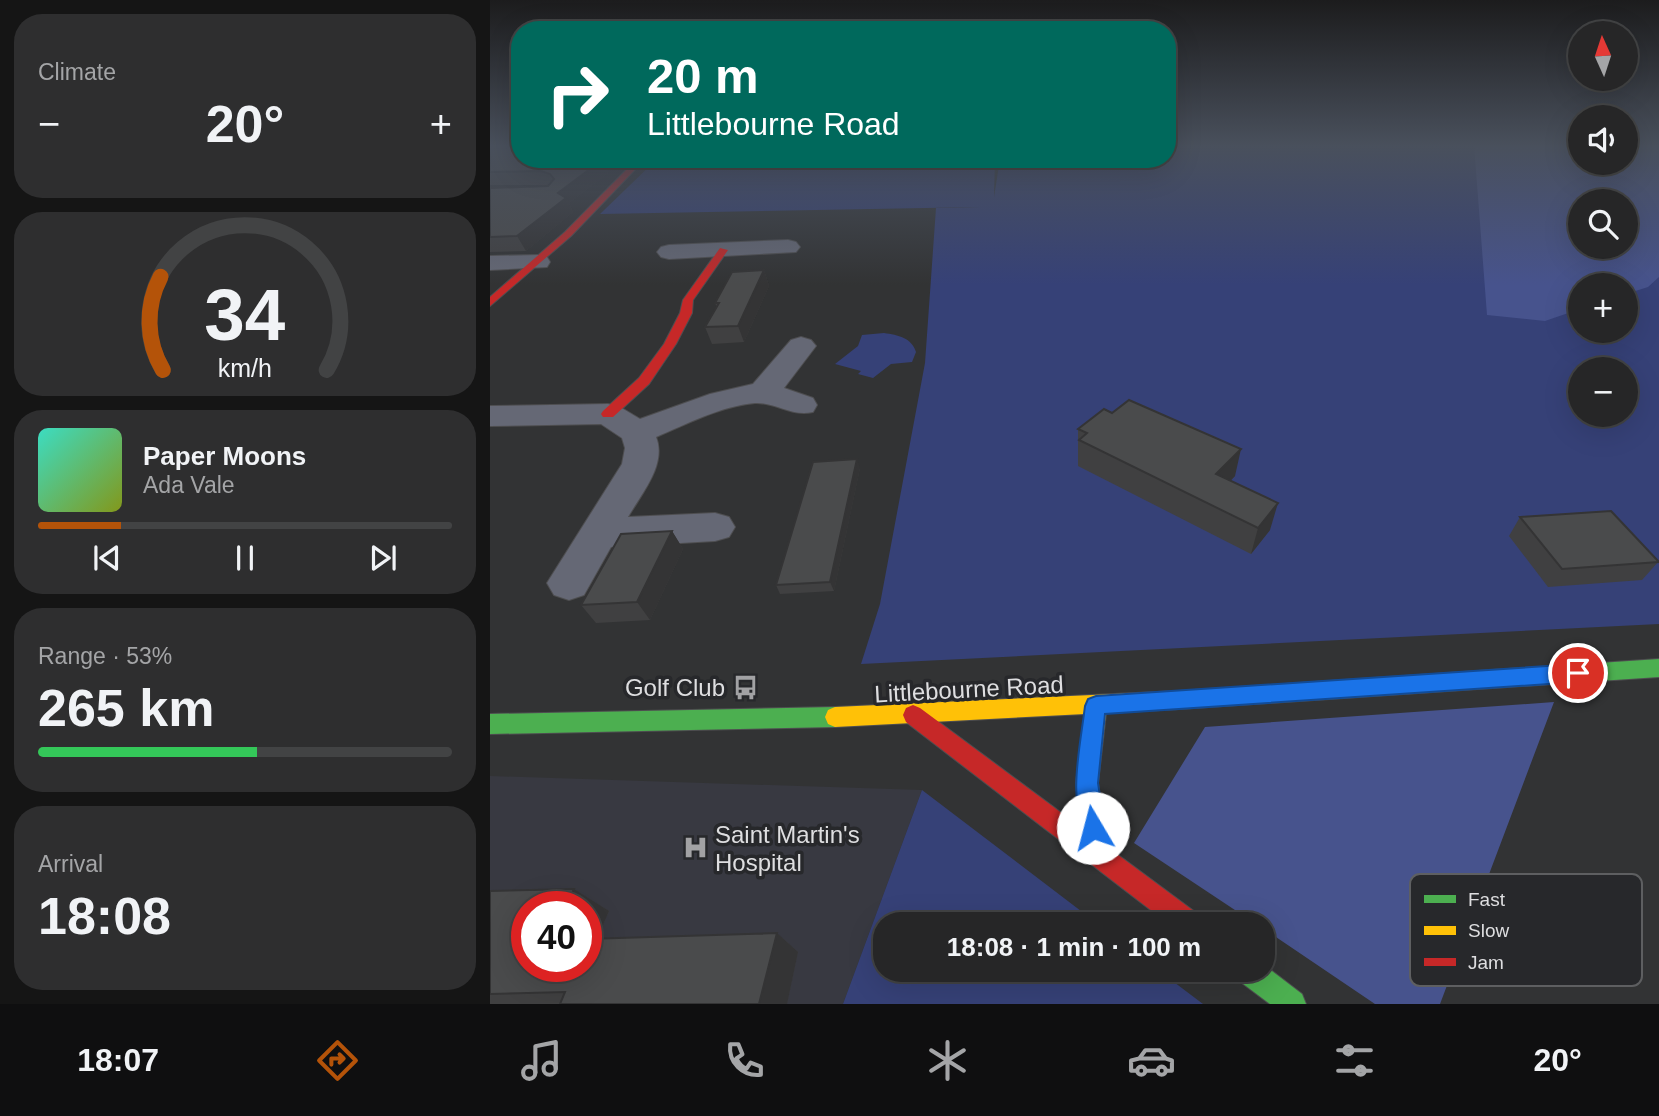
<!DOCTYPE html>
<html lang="en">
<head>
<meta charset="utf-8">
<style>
	body { margin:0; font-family:Arial,sans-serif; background:#2e2e2f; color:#f1f3f6; height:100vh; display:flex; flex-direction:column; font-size:26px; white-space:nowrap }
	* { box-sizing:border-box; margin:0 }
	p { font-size:23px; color:#a4a5a7 }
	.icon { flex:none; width:38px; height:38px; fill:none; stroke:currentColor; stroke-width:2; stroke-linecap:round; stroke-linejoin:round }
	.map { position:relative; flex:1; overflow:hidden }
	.sheet { display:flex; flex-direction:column; gap:14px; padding:14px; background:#151515; width:490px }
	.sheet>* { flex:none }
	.top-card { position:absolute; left:21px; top:21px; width:665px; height:147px; border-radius:28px; box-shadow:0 7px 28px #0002,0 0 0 2px #424344; background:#00695c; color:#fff; overflow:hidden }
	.needle { width:46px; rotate:357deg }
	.buttons { position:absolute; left:1078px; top:21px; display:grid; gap:14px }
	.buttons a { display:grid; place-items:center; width:70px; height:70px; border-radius:50%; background:#262627; box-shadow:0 7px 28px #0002,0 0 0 2px #424344; font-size:35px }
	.speed { position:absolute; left:21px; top:891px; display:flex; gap:14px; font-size:35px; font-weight:700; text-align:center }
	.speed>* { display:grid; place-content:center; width:91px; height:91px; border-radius:50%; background:#262627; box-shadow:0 7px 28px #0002,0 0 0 2px #424344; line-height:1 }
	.speed .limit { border:10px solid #d22; background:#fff; color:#111 }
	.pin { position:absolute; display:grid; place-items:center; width:60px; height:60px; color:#fff; margin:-30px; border:4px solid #fff; border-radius:50%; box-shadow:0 2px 7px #0007 }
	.me { position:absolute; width:77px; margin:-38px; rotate:352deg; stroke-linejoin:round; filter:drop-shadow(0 0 5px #0008) }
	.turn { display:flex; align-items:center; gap:24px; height:147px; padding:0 21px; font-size:32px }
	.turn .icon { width:91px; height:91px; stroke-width:2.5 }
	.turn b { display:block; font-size:49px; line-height:60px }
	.big { font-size:52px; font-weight:600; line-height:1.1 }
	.sheet .widget { flex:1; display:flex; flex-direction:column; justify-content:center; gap:10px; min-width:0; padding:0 24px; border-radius:28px; background:#2e2e2f }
	.sheet .dial { align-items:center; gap:0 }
	.dial svg { height:182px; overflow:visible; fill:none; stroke:#424344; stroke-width:7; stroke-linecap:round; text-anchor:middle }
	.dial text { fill:#f1f3f6; stroke:none }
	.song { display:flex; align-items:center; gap:21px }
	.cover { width:84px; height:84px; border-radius:10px; background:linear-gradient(135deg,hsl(170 70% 55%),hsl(70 70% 35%)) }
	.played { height:7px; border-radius:4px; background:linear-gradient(90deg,#b45309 20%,#424344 20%) }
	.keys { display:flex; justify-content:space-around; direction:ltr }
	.heat { display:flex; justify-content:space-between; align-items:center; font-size:38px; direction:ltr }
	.charge { height:10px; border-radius:5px; background:linear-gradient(90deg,#34c759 53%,#424344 0) }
	.trip { position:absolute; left:383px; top:912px; width:402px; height:70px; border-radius:28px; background:#262627; box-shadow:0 7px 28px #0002,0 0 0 2px #424344; font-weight:600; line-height:70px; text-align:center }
	.menu { display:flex; height:112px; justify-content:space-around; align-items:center; background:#0f0f10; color:#a4a5a7 }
	.menu .icon { width:49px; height:49px }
	.menu .on { color:#b45309 }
	.menu b { font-size:32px; color:#f1f3f6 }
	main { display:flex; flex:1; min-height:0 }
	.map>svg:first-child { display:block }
	.built { fill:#383941; fill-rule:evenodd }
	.green { fill:#364177; fill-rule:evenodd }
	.forest { fill:#47538d; fill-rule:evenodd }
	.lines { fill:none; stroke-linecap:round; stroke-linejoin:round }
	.street-casing { stroke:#4e4e50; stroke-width:2 }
	.fast-casing { stroke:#4e4e50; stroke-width:2 }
	.slow-casing { stroke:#4e4e50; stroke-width:2 }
	.jam-casing { stroke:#4e4e50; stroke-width:2 }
	.street { fill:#656875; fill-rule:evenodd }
	.fast { fill:#4caf50; fill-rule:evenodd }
	.slow { fill:#ffc107; fill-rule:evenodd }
	.jam { fill:#c62828; fill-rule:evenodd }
	.wall { fill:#404041 }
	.shaded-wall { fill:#343435 }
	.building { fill:#4a4b4c; stroke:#343435; stroke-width:2 }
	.route { fill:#1a73e8; stroke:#114b97; stroke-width:2 }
	.labels { text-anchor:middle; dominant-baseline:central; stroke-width:7; stroke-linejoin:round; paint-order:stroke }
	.near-poi-label { font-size:24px; fill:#dedee0; stroke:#27282b; text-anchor:end }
	.near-street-label { font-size:24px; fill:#dedee0; stroke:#27282b }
	.key { fill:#27282b; stroke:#5e5f61; stroke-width:2 }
	.key-label { font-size:19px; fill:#dedee0 }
</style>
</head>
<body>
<main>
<section class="sheet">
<div class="widget"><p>Climate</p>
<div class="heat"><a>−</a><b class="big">20°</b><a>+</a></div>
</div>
<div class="widget dial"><svg viewBox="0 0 100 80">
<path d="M14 69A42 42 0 1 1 86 69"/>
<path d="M14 69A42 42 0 0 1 13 28" stroke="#b45309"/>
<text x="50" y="56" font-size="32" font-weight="700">34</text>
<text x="50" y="72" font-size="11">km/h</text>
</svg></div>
<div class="widget">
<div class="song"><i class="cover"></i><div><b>Paper Moons</b><p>Ada Vale</p></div></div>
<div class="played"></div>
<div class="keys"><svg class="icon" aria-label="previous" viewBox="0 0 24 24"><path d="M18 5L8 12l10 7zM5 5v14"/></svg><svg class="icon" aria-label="pause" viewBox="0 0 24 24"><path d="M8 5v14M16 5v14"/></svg><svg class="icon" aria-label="next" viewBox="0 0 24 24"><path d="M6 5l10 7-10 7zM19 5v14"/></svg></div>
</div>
<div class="widget"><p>Range · 53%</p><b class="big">265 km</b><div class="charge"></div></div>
<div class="widget"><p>Arrival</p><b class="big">18:08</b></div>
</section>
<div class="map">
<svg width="1169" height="1004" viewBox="0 0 1169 1004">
	<rect width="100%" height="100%" fill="#323334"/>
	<path class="built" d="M0 776 432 790 353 1004H0ZM37 906H96V966H37Z"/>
	<path class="green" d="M677 145H1090V163H1136V145H1169V624L371 664 390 604 435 363 446 208 490 207 110 214 167 159H505L504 197 510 159H677ZM1090 201H1136V247H1090ZM1090 285H1136V331H1090ZM1090 369H1136V415H1090Z
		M394 333C408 335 422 338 426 352L422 362 401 364 383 378 368 374 371 371 345 364 368 346 372 335Z
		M432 790 608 924H396V970H668L713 1004H353Z"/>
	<path class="forest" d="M984 145H1090V163H1136V145H1169V277L1158 287 1136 294V285H1090V309L1055 321 997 315ZM1090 201H1136V247H1090Z
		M1064 702 950 1004H885L774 929V924H766L644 843 715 727Z"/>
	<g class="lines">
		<defs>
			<path id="street" d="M298 240 306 242 310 247 306 252 179 259 171 257 167 252 171 247 179 245Z
				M48 255 57 257 60 262 57 267 0 270V256Z
				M311 337 321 340 326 346 294 388 323 398 327 405 323 412C301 417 286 402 265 403 231 406 197 424 166 437 177 464 152 493 138 517L225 513 239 517 245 527 239 537 225 541 121 547 94 595 79 600 64 595 57 583 132 464 135 448 132 438 111 424 0 426V406L118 404 130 407 150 419 220 394 263 384 301 340Z"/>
			<path id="fast" d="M1169 659V677L689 709 682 707 679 700 682 693 689 691Z
				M345 707 352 710 355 717 352 724 345 727 0 734V714Z
				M774 965 812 994 816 1004H780L748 980 744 970H774Z"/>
			<path id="slow" d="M689 691 696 693 699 700 696 707 689 709 616 713 608 783 618 851 615 860 606 863 597 860 594 851 586 783 595 714 345 727 338 724 335 717 338 710 345 707Z"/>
			<path id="jam" d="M147 159H155L81 236 0 306V297L75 232Z
				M230 248 238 250 203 300 202 313 186 344 159 384 123 417H113L111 414 113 411 149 378 174 344 190 313 193 300Z
				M423 705 430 708 709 915 713 924H679L416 722 413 715 416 708Z"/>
		</defs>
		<use href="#street" class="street-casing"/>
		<use href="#fast" class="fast-casing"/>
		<use href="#slow" class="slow-casing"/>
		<use href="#jam" class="jam-casing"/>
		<use href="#street" class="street"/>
		<use href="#fast" class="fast"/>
		<use href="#slow" class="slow"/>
		<use href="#jam" class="jam"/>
	</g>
	<path class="wall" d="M0 145 112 160 118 173 79 203 83 212 36 251 0 252V188L58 186 59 185H0Z
		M274 270 279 286 254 342 222 344 215 327 227 307 225 303Z
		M588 429 745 476 740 481 780 530 761 554 588 466Z
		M370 468 344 591 290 594 286 585Z
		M1030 517 1169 561 1152 580 1058 587 1019 536Z
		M182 531 193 549 160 620 106 623 91 605Z
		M84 889 119 911 107 939 287 933 308 952 297 1004H0V891Z"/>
	<path class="shaded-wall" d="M112 160 118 173 79 203 83 212 36 251 27 236 68 193Z
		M274 270 279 286 254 342 248 326Z
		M751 449 745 476 721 501 726 474Z
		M367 459 370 468 344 591 340 582Z
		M788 503 780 530 761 554 768 528Z
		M182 531 193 549 160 620 147 602Z
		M84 889 119 911 98 960 96 959V906H76Z
		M287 933 308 952 297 1004H269Z"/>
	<path class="building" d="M0 145H30V159L112 160 68 193 76 198 27 236 0 237V188L58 186 64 179 60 174 51 171 0 172Z
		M274 270 248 326 215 327 229 303H225L242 272Z
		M639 400 751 449 726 474 788 503 768 528 589 440 597 433 588 429 614 409 622 413Z
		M367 459 340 582 286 585 323 462Z
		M1121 511 1169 562 1072 569 1030 517Z
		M182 531 147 602 91 605 131 534Z
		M84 889 76 906H37V966H96V939L287 933 269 1004H70L75 992 0 994V891Z"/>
	<linearGradient id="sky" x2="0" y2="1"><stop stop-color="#1c1c1d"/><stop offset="0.51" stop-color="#49505c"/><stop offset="1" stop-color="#49505c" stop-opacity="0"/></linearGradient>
	<rect width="1169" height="285" fill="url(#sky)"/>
	<path class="route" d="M1088 664 1096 667 1099 673 1096 679 1088 682 615 714 608 783 615 828 612 837 603 840 595 837C578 796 590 748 595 706L598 699 606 696Z"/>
	<defs>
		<symbol id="bus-bare" viewBox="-9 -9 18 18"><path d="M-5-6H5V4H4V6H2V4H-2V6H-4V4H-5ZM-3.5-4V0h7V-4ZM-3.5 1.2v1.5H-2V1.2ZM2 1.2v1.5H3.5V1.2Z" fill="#a2a2a4" stroke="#27282b" stroke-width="2.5" paint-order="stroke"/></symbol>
		<symbol id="hospital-bare" viewBox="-9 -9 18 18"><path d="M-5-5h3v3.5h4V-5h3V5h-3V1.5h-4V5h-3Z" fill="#a2a2a4" stroke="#27282b" stroke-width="2.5" paint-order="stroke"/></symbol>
	</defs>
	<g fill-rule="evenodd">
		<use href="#bus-bare" x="238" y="670" width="35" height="35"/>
		<use href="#hospital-bare" x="188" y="830" width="35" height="35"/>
	</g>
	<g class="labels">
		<g class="near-poi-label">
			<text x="235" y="687">Golf Club</text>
			<text x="225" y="834" text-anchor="start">Saint Martin's<tspan x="225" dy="28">Hospital</tspan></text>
		</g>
		<g class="near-street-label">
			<text transform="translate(479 689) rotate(-3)">Littlebourne Road</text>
		</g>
	</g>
	<rect x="920" y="874" width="232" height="112" rx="10" class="key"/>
	<rect x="934" y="895" width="32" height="8" fill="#4caf50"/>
	<rect x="934" y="926" width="32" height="9" fill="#ffc107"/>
	<rect x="934" y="958" width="32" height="8" fill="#c62828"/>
	<g class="key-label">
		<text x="978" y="906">Fast</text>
		<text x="978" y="937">Slow</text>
		<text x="978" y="969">Jam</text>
	</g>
</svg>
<div class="buttons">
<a><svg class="needle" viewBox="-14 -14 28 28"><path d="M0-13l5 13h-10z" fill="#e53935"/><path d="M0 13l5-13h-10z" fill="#a4a5a7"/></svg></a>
<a><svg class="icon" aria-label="sound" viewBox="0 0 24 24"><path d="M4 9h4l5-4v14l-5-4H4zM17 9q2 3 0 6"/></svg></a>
<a><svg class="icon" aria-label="search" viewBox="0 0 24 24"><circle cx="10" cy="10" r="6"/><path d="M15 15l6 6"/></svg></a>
<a>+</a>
<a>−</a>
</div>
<div class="speed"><div class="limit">40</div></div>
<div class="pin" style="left:1088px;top:673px;background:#d93025"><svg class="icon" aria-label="arrive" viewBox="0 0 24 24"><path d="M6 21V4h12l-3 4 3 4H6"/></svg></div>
<svg class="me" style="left:603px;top:828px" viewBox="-20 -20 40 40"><circle r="19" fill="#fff"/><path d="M0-13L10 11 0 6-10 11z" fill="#1a73e8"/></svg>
<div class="trip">18:08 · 1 min · 100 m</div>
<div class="top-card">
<div class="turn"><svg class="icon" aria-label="right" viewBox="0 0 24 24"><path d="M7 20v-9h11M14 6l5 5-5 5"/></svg><div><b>20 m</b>Littlebourne Road</div></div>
</div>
</div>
</main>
<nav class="menu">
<b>18:07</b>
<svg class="icon on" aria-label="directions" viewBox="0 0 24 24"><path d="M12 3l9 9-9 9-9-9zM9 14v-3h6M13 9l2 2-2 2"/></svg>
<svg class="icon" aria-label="music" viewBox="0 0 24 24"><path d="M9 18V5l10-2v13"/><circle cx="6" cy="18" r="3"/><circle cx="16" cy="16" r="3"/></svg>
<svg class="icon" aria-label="phone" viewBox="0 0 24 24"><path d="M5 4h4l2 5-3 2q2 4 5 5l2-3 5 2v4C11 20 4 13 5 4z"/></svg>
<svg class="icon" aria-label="climate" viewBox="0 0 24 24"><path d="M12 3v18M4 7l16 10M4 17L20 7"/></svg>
<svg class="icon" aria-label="car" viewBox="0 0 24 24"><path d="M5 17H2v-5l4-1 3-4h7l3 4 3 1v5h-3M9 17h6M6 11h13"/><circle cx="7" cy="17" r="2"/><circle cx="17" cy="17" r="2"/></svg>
<svg class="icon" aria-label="filters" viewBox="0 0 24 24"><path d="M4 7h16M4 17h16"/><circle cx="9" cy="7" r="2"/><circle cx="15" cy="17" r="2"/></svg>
<b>20°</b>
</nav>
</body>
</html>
